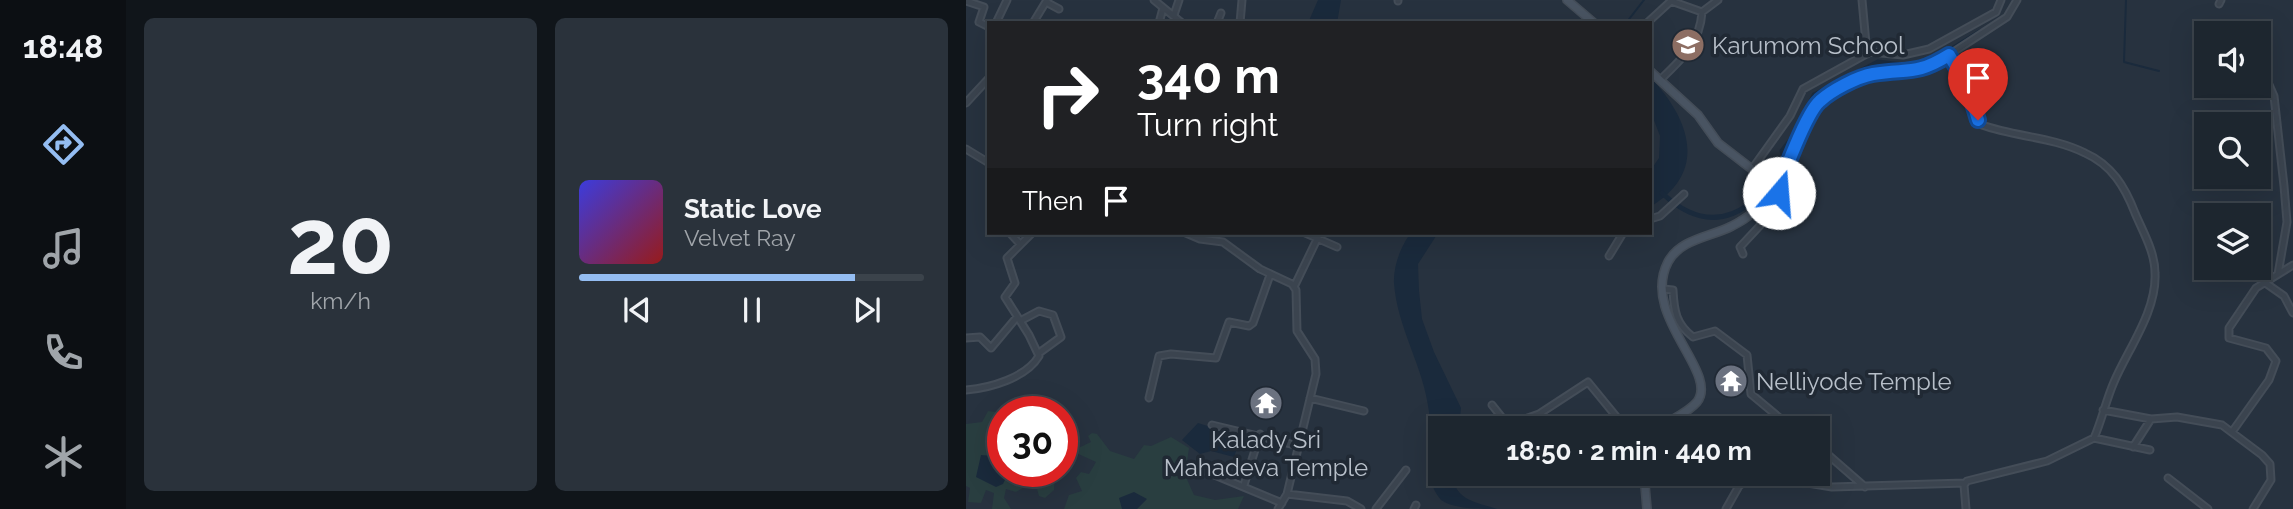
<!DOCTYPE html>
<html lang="en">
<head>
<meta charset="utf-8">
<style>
	body { margin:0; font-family:Raleway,sans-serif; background:#2a323b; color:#f1f3f6; height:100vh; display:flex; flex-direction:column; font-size:26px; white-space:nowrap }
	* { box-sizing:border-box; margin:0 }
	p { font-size:23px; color:#a0a5aa }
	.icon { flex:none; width:38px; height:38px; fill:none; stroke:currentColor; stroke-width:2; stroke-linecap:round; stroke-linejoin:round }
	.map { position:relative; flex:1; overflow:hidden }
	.details { display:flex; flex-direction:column; gap:18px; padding:18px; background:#10151a; width:840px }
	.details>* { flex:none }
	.hud { position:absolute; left:21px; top:21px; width:665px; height:214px; border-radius:0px; box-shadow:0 7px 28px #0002,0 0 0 2px #3b434b; background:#202124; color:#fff; overflow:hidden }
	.controls { position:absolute; left:1228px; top:21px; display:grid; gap:14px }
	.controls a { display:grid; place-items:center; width:77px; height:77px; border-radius:0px; background:#1d262f; box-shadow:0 7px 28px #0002,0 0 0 2px #3b434b; font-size:35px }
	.speed { position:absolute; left:21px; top:396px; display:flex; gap:14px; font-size:35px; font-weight:700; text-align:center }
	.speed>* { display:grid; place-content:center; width:91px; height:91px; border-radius:50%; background:#1d262f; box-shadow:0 7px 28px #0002,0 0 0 2px #3b434b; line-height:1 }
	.speed .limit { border:10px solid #d22; background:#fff; color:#111 }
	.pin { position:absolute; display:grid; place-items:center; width:60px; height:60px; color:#fff; margin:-72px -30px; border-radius:50% 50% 50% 0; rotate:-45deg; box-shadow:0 0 7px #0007 }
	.pin .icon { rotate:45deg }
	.me { position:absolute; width:77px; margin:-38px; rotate:18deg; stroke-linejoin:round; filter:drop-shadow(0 0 5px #0008) }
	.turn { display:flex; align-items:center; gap:24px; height:147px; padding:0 35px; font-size:32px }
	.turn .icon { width:91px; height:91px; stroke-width:2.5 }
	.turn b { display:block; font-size:49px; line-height:60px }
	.then { display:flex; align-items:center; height:66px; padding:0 35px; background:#0003; gap:14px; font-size:26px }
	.details .card { flex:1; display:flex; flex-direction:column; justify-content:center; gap:10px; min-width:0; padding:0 24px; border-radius:10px; background:#2a323b }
	.details .dial { align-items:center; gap:0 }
	.dial b { font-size:91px; line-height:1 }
	.song { display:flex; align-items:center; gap:21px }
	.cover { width:84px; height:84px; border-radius:10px; background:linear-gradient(135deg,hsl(240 70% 55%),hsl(0 70% 35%)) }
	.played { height:7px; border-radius:4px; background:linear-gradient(90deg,#94bdf2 80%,#3b434b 80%) }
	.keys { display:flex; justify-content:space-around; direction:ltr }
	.details .tiles { flex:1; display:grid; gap:18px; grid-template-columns:repeat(2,1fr) }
	.trip { position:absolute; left:462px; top:416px; width:402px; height:70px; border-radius:0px; background:#1d262f; box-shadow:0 7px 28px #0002,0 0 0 2px #3b434b; font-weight:700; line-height:70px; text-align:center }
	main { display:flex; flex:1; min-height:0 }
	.tab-bar { display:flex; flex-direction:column; width:126px; justify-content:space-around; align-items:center; background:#0c0f13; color:#a0a5aa }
	.tab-bar .icon { width:49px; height:49px }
	.tab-bar .current { color:#94bdf2 }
	.tab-bar b { font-size:32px; color:#f1f3f6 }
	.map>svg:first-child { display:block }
	.green { fill:#293e40 }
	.water { fill:#1a2a3c }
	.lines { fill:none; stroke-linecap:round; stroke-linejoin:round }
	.stream { stroke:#1a2a3c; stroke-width:2 }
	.canal { stroke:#1a2a3c; stroke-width:5 }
	.minor-casing { stroke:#444d58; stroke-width:9 }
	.secondary-casing { stroke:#444d58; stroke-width:10 }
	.minor { stroke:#3b444f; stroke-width:5 }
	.secondary { stroke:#495462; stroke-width:7 }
	.route-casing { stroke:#114b97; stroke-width:18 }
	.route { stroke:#1a73e8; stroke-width:12 }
	.labels { text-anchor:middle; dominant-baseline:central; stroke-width:7; stroke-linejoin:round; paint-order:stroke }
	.poi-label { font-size:24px; fill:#b7bfc9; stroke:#202934; text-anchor:start }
</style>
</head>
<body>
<main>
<nav class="tab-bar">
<b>18:48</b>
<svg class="icon current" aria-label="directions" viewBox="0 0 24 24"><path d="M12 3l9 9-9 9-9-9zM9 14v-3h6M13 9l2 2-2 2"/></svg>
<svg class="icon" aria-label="music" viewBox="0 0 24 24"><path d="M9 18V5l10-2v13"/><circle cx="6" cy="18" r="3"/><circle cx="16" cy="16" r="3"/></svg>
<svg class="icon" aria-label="phone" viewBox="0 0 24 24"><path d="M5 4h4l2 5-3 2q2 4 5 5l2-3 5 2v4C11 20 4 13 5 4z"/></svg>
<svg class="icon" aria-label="climate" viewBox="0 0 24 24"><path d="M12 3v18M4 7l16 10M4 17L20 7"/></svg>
</nav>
<section class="details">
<div class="tiles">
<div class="card dial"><b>20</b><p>km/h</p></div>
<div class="card">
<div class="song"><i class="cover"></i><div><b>Static Love</b><p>Velvet Ray</p></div></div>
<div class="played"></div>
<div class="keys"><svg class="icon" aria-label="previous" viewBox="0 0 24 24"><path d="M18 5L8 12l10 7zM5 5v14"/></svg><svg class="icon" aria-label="pause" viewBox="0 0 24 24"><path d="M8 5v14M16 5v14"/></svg><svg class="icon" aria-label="next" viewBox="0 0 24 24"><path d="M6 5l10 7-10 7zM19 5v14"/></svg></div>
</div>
</div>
</section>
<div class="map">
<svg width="1327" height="509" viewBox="0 0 1327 509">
	<rect width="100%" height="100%" fill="#27323f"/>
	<path class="green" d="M22 411 37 413V471H89L88 490 79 498 73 496 70 485 65 483 50 492 40 489 38 498 45 509H26L28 493 20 490 15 503 2 502 4 488 0 486V424L16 422Z
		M126 433 131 434 144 451 168 459 178 445 185 446 205 437 223 448 219 475 228 495 249 500 278 496 272 509H98L103 495 116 491 110 478 115 472 123 474 130 462 106 451 125 442 122 436Z"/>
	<path class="water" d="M352 0H375L371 23H342Z
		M684 77C724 119 743 172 684 207V171L693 158 694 136 684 110Z
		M445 233H472L452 264 453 291 456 319 468 352 495 408 493 429H474V474H487C488 501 511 502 531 509 513 509 488 509 475 500 454 476 466 440 463 412 458 367 431 328 428 283 427 267 435 245 445 233Z
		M232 423 267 434 277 431 268 457 245 451 234 454 216 440Z
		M15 455 37 457V471H43L37 484 30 487 10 477Z
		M168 492 181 499 171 509H156L153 498Z"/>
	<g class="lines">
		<path class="stream" d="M1160 0 1158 62 1193 71
			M660 23 678 0"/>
		<path class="canal" d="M696 193C747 241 792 212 818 157L816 151 830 133 848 95 912 62 953 67 963 63 1014 32"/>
		<defs>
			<path id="minor" d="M188 0 216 23
				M896 0 901 54
				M0 1 18 7 13 22 23 27
				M432 1V0
				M80 2 93 9
				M1253 4 1255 0
				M208 15 213 0
				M30 23 41 0
				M67 23 81 0
				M193 23 197 8
				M251 23 255 13
				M274 23 276 0
				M681 23 705 1 736 12 752 0
				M982 53 997 76 1016 125C1050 137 1087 137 1119 153 1146 165 1159 187 1169 213 1177 232 1189 252 1189 273 1191 311 1162 349 1148 382 1140 400 1136 420 1128 438L1081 461 1001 481 998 485 1000 509
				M1293 62 1308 96 1318 186 1321 222 1312 274
				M694 80C716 59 734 43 736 12
				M0 103 23 78
				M0 149 23 163
				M786 169 824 116 837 89 904 52 937 55 963 49 1030 12 1035 0
				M684 219 694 216 718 194
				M44 233 54 244
				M220 233 234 239 257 242 294 269 326 284 330 290 331 331 349 359 350 374 321 494 312 509
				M339 233 371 247
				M777 254 774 247 801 218 805 205 818 184 825 155 854 101 905 74 948 72 963 68 1041 17 1051 0
				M643 256 657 233
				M1298 282 1318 296 1327 313
				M328 287 354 233
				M697 289 707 290C708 311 710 324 727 337L749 331 781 355 785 394 827 429
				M54 321 73 311 87 315 95 337 73 353
				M0 338 14 337 25 348 51 317
				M0 390C24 388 60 378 73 356L63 335 39 297 49 283 41 258 66 233
				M183 398 193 356 205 354 250 358 263 322 283 326 287 323 304 275
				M344 398 398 411
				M526 405 542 425 573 414 622 382 658 426 674 429
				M1137 410 1185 419 1211 417 1256 425 1296 455 1304 464 1305 480 1287 509
				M246 425 333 446
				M1266 432 1303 380 1310 361 1300 348 1263 338V328L1290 288 1327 265
				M1128 438 1184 450
				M852 446 899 487
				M1167 447 1185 419
				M239 471 316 503
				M1202 478 1242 509
				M278 485 294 434
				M321 494 381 501 395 509
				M410 509 440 470
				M448 509 450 505
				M760 509 773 486 780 480 799 476 866 487 999 483"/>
			<path id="secondary" d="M601 0 628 23
				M684 71 732 115 752 143 813 190C799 203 783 218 766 226 745 237 714 239 702 262 674 316 754 372 731 402 721 414 703 420 691 429
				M678 474 681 509"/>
		</defs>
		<use href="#minor" class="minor-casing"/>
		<use href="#secondary" class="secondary-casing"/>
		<use href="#minor" class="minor"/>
		<use href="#secondary" class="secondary"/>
	</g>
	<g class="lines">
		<defs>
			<path id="route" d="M813 193C815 178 841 112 854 101 866 90 891 77 907 74 942 68 949 76 983 55L1002 87 1012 120"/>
		</defs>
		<use href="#route" class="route-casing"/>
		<use href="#route" class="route"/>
	</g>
	<defs>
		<symbol id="school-disc" viewBox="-11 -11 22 22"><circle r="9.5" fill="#8d6e63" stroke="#202934"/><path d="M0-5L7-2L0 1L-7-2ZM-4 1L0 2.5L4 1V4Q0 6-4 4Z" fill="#fff"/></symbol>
		<symbol id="temple-disc" viewBox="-11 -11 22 22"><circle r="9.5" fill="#6b7280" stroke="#202934"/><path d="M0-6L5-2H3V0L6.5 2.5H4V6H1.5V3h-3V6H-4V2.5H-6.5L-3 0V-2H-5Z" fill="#fff"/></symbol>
	</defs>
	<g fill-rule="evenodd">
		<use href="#school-disc" x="703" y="26" width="38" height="38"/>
		<use href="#temple-disc" x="746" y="362" width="38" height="38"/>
		<use href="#temple-disc" x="281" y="384" width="38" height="38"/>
	</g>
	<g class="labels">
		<g class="poi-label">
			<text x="746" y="45">Karumom School</text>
			<text x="790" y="381">Nelliyode Temple</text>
			<text x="300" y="439" text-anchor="middle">Kalady Sri<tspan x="300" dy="28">Mahadeva Temple</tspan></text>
		</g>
	</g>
</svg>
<div class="controls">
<a><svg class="icon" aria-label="sound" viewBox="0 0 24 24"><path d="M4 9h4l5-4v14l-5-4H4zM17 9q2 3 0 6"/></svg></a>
<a><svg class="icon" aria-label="search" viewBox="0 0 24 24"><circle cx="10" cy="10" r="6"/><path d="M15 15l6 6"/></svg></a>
<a><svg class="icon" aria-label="layers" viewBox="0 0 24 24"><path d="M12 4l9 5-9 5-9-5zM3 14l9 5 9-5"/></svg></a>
</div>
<div class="speed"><div class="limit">30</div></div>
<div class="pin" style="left:1012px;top:120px;background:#d93025"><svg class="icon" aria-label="arrive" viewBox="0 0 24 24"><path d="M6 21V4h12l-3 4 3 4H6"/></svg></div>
<svg class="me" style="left:813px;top:193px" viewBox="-20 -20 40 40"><circle r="19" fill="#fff"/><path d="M0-13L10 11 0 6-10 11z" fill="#1a73e8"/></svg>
<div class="trip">18:50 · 2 min · 440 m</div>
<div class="hud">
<div class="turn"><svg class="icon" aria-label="right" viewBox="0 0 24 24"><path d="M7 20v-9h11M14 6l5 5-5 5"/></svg><div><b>340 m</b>Turn right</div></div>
<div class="then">Then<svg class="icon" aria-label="arrive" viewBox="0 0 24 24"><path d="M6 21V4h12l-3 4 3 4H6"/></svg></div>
</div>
</div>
</main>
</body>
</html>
